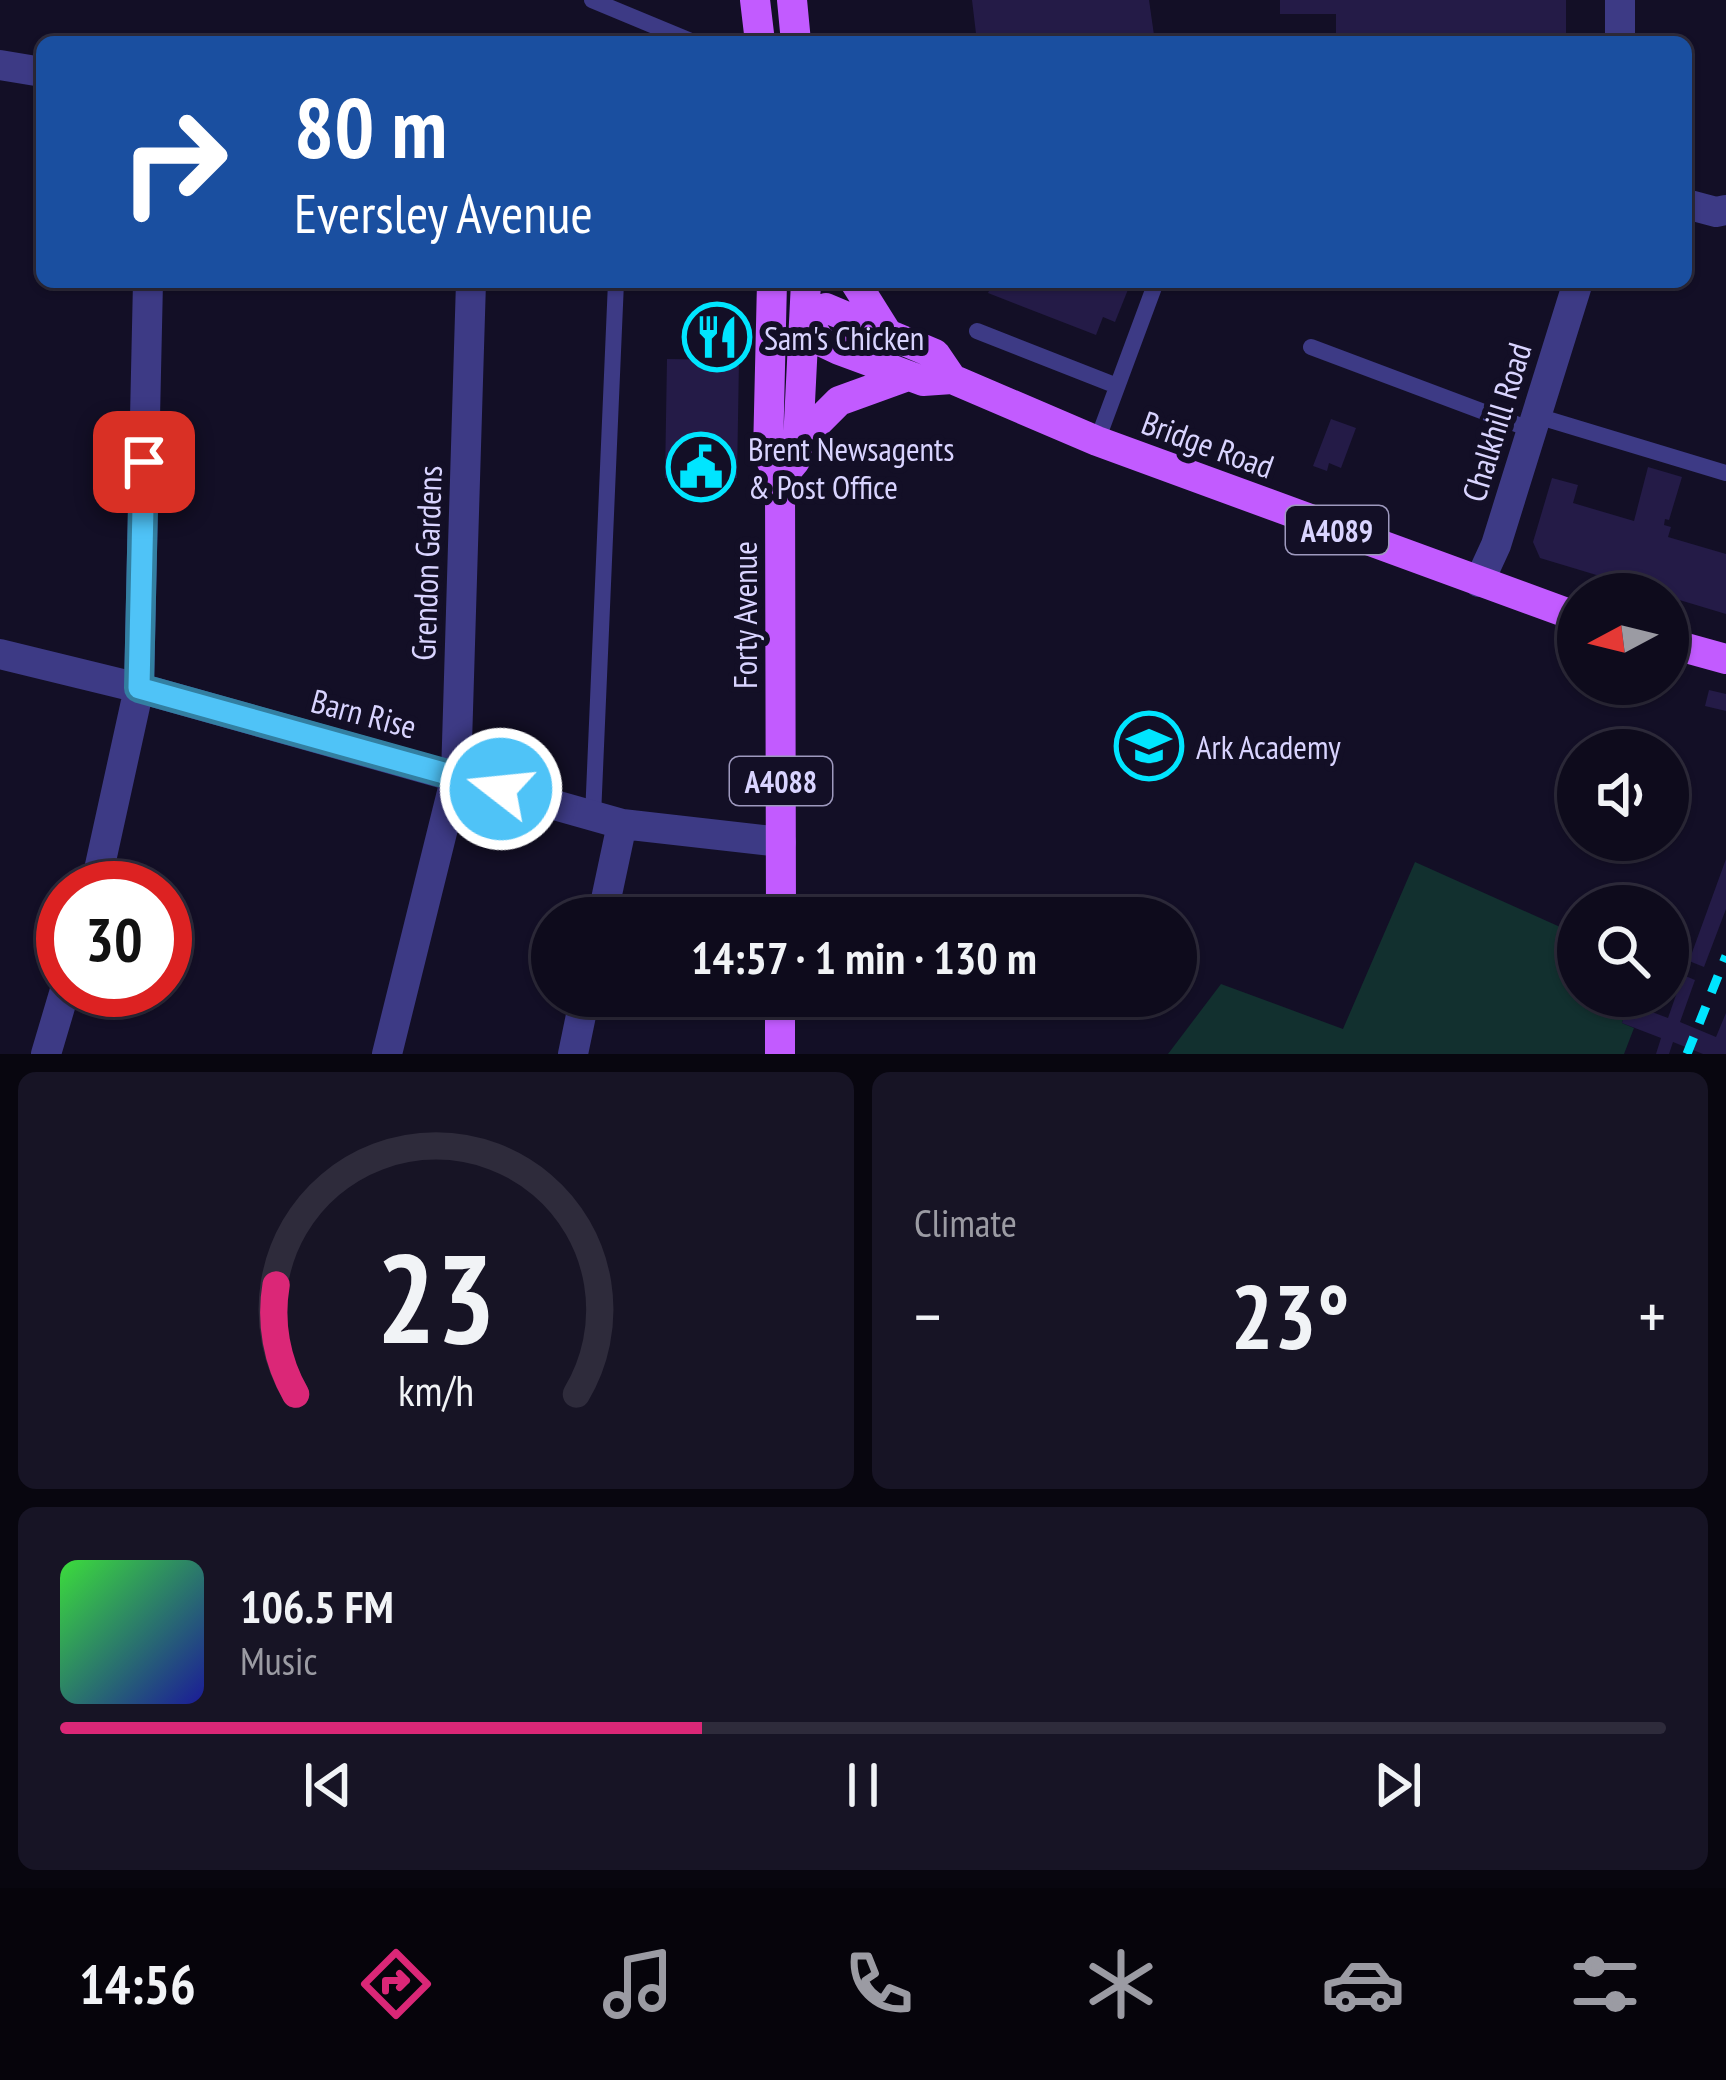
<!DOCTYPE html>
<html lang="en">
<head>
<meta charset="utf-8">
<style>
	body { margin:0; font-family:"PT Sans Narrow",sans-serif; background:#171425; color:#f1f3f6; height:100vh; display:flex; flex-direction:column; font-size:45px; white-space:nowrap }
	* { box-sizing:border-box; margin:0 }
	p { font-size:39px; color:#9b9ba3 }
	.icon { flex:none; width:66px; height:66px; fill:none; stroke:currentColor; stroke-width:2; stroke-linecap:round; stroke-linejoin:round }
	.map { position:relative; height:1054px; overflow:hidden }
	.details { display:flex; flex-direction:column; gap:18px; padding:18px; background:#08060f; flex:1 }
	.details>* { flex:none }
	.hud { position:absolute; left:36px; top:36px; width:1656px; height:252px; border-radius:18px; box-shadow:0 3px 9px #0004,0 0 0 3px #2e2b3b; background:#1a4fa0; color:#fff; overflow:hidden }
	.needle { width:78px; rotate:263deg }
	.tools { position:absolute; left:1557px; top:573px; display:grid; gap:24px }
	.tools a { display:grid; place-items:center; width:132px; height:132px; border-radius:50%; background:#0e0b1c; box-shadow:0 3px 9px #0004,0 0 0 3px #2e2b3b; font-size:60px }
	.speed { position:absolute; left:36px; top:861px; display:flex; gap:24px; font-size:60px; font-weight:700; text-align:center }
	.speed>* { display:grid; place-content:center; width:156px; height:156px; border-radius:50%; background:#0e0b1c; box-shadow:0 3px 9px #0004,0 0 0 3px #2e2b3b; line-height:1 }
	.speed .limit { border:18px solid #d22; background:#fff; color:#111 }
	.pin { position:absolute; display:grid; place-items:center; width:102px; height:102px; color:#fff; margin:-51px; border-radius:24px; box-shadow:0 6px 18px #0006 }
	.me { position:absolute; width:132px; margin:-66px; rotate:286deg; stroke-linejoin:round; filter:drop-shadow(0 0 9px #0008) }
	.turn { display:flex; align-items:center; gap:42px; height:252px; padding:0 60px; font-size:54px }
	.turn .icon { width:156px; height:156px; stroke-width:2.5 }
	.turn b { display:block; font-size:84px; line-height:102px }
	.big { font-size:90px; font-weight:800; line-height:1.1 }
	.details .tile { flex:1; display:flex; flex-direction:column; justify-content:center; gap:18px; min-width:0; padding:0 42px; border-radius:18px; background:#171425 }
	.details .dial { align-items:center; gap:0 }
	.dial svg { height:312px; overflow:visible; fill:none; stroke:#2e2b3b; stroke-width:7; stroke-linecap:round; text-anchor:middle }
	.dial text { fill:#f1f3f6; stroke:none }
	.song { display:flex; align-items:center; gap:36px }
	.cover { width:144px; height:144px; border-radius:18px; background:linear-gradient(135deg,hsl(120 70% 55%),hsl(240 70% 35%)) }
	.played { height:12px; border-radius:6px; background:linear-gradient(90deg,#db2777 40%,#2e2b3b 40%) }
	.keys { display:flex; justify-content:space-around; direction:ltr }
	.heat { display:flex; justify-content:space-between; align-items:center; font-size:66px; direction:ltr }
	.details .tiles { flex:1; display:grid; gap:18px; grid-template-columns:1fr 1fr }
	.tile:last-child { grid-column:span 2 }
	.trip { position:absolute; left:531px; top:897px; width:666px; height:120px; border-radius:60px; background:#0e0b1c; box-shadow:0 3px 9px #0004,0 0 0 3px #2e2b3b; font-weight:800; line-height:120px; text-align:center }
	.tabs { display:flex; height:192px; justify-content:space-around; align-items:center; background:#06040b; color:#9b9ba3 }
	.tabs .icon { width:84px; height:84px }
	.tabs .active { color:#db2777 }
	.tabs b { font-size:54px; color:#f1f3f6 }
	.map>svg:first-child { display:block }
	.green { fill:#12302f }
	.building { fill:#241b47 }
	.lines { fill:none; stroke-linecap:round; stroke-linejoin:round }
	.lane { stroke:#3d3a85; stroke-width:16 }
	.street { stroke:#3d3a85; stroke-width:30 }
	.primary { stroke:#c25bff; stroke-width:30 }
	.rail { stroke:#00e5ff; stroke-width:9; stroke-dasharray:18 15; stroke-linecap:butt }
	.route-casing { stroke:#337fa1; stroke-width:30 }
	.route { stroke:#4fc3f7; stroke-width:21 }
	.labels { text-anchor:middle; dominant-baseline:central; stroke-width:12; stroke-linejoin:round; paint-order:stroke }
	.shield { fill:#130f26; stroke:#9e99be; stroke-width:3 }
	.shield-label { font-size:30px; font-weight:bold; fill:#d9d4ff }
	.poi-label { font-size:33px; fill:#d9d4ff; stroke:#130f26; text-anchor:start }
	.street-label { font-size:33px; fill:#d9d4ff; stroke:#130f26 }
</style>
</head>
<body>
<div class="map">
<svg width="1726" height="1054" viewBox="0 0 1726 1054">
	<rect width="100%" height="100%" fill="#130f26"/>
	<path class="green" d="M1415 862 1578 935V996H1631L1622 1023 1634 1028 1624 1054H1168L1221 984 1343 1029Z"/>
	<path class="building" d="M972 0H1149L1155 42H977Z
		M1280 0H1566V42H1336V14H1280Z
		M993 282H1131L1115 322 1103 317 1096 335 988 293Z
		M667 359 739 360 737 478H665Z
		M1331 419 1356 428 1341 468 1329 463 1327 471 1313 466Z
		M1648 467 1682 477 1669 520 1665 519 1664 525 1671 527 1668 537 1726 554V614L1540 558 1533 542 1552 478 1578 485 1573 503 1634 521Z
		M1709 690 1726 694V711L1705 706Z
		M1726 859V909L1704 967 1689 961Z
		M1683 975 1695 980 1680 1022 1716 1037 1726 1013V1054H1703L1673 1042 1669 1054H1656L1661 1038 1622 1023 1631 996H1657L1652 1012 1668 1018Z"/>
	<g class="lines">
		<path class="lane" d="M592 0 693 42
			M977 331 1117 386
			M1311 347 1532 430
			M1537 416 1726 473
			M1097 441 1156 282
			M593 816 616 282"/>
		<path class="street" d="M1620 42V0
			M0 65 42 72
			M1686 204 1716 212 1726 210
			M1479 582 1496 545 1578 282
			M0 654 139 688 622 824 781 842
			M95 888 139 688 148 282
			M602 918 622 824
			M46 1054 65 990
			M387 1054 456 776 471 282
			M573 1054 585 996"/>
		<path class="primary" d="M755 0 760 42
			M792 0 796 42
			M772 282 768 454 780 479
			M855 282 887 333
			M805 317 820 341 839 350 923 381 952 379 1097 441 1578 617
			M805 317 826 308 935 354 952 379
			M798 442 839 401 908 376
			M1668 643 1726 659
			M781 918 780 479 795 461 798 442 806 282
			M780 1054V996"/>
		<path class="rail" d="M1687 1054 1726 956"/>
	</g>
	<g class="lines">
		<defs>
			<path id="route" d="M144 462 139 688 501 789"/>
		</defs>
		<use href="#route" class="route-casing"/>
		<use href="#route" class="route"/>
	</g>
	<defs>
		<symbol id="restaurant-ring" viewBox="-11 -11 22 22"><circle r="9.5" fill="#130f26" stroke="#00e5ff" stroke-width="1.5"/><path d="M-5-6h1v4h1v-4h1v4h1v-4h1v5L-1.5 .5V6h-2V.5L-5-1ZM5-6V6H3V1.5H1.5Q1.5-4 5-6Z" fill="#00e5ff"/></symbol>
		<symbol id="civic-ring" viewBox="-11 -11 22 22"><circle r="9.5" fill="#130f26" stroke="#00e5ff" stroke-width="1.5"/><path d="M-.6-6.5H3V-4.5H.6V-3L4-1V1h2V6H-6V1h2V-1L-.6-3ZM-1.2 2.5V6h2.4V2.5Z" fill="#00e5ff"/></symbol>
		<symbol id="school-ring" viewBox="-11 -11 22 22"><circle r="9.5" fill="#130f26" stroke="#00e5ff" stroke-width="1.5"/><path d="M0-5L7-2L0 1L-7-2ZM-4 1L0 2.5L4 1V4Q0 6-4 4Z" fill="#00e5ff"/></symbol>
	</defs>
	<g fill-rule="evenodd">
		<use href="#restaurant-ring" x="679" y="299" width="76" height="76"/>
		<use href="#civic-ring" x="663" y="429" width="76" height="76"/>
		<use href="#school-ring" x="1111" y="708" width="76" height="76"/>
	</g>
	<g class="labels">
		<g class="shield">
			<rect x="1286" y="506" width="102" height="48" rx="9"/>
			<rect x="730" y="757" width="102" height="48" rx="9"/>
		</g>
		<g class="shield-label">
			<text x="1337" y="530">A4089</text>
			<text x="781" y="781">A4088</text>
		</g>
		<g class="poi-label">
			<text x="764" y="337">Sam's Chicken</text>
			<text x="748" y="448">Brent Newsagents<tspan x="748" dy="38">&amp; Post Office</tspan></text>
			<text x="1196" y="746">Ark Academy</text>
		</g>
		<g class="street-label">
			<text transform="translate(1496 422) rotate(-73)">Chalkhill Road</text>
			<text transform="translate(1208 444) rotate(20)">Bridge Road</text>
			<text transform="translate(426 563) rotate(-88)">Grendon Gardens</text>
			<text transform="translate(744 615) rotate(-90)">Forty Avenue</text>
			<text transform="translate(364 713) rotate(15)">Barn Rise</text>
		</g>
	</g>
</svg>
<div class="tools">
<a><svg class="needle" viewBox="-14 -14 28 28"><path d="M0-13l5 13h-10z" fill="#e53935"/><path d="M0 13l5-13h-10z" fill="#9b9ba3"/></svg></a>
<a><svg class="icon" aria-label="sound" viewBox="0 0 24 24"><path d="M4 9h4l5-4v14l-5-4H4zM17 9q2 3 0 6"/></svg></a>
<a><svg class="icon" aria-label="search" viewBox="0 0 24 24"><circle cx="10" cy="10" r="6"/><path d="M15 15l6 6"/></svg></a>
</div>
<div class="speed"><div class="limit">30</div></div>
<div class="pin" style="left:144px;top:462px;background:#d93025"><svg class="icon" aria-label="arrive" viewBox="0 0 24 24"><path d="M6 21V4h12l-3 4 3 4H6"/></svg></div>
<svg class="me" style="left:501px;top:789px" viewBox="-20 -20 40 40"><circle r="17" fill="#4fc3f7" stroke="#fff" stroke-width="3"/><path d="M0-11L8 9 0 5-8 9z" fill="#fff"/></svg>
<div class="trip">14:57 · 1 min · 130 m</div>
<div class="hud">
<div class="turn"><svg class="icon" aria-label="right" viewBox="0 0 24 24"><path d="M7 20v-9h11M14 6l5 5-5 5"/></svg><div><b>80 m</b>Eversley Avenue</div></div>
</div>
</div>
<section class="details">
<div class="tiles">
<div class="tile dial"><svg viewBox="0 0 100 80">
<path d="M14 69A42 42 0 1 1 86 69"/>
<path d="M14 69A42 42 0 0 1 9 41" stroke="#db2777"/>
<text x="50" y="56" font-size="32" font-weight="700">23</text>
<text x="50" y="72" font-size="11">km/h</text>
</svg></div>
<div class="tile"><p>Climate</p>
<div class="heat"><a>−</a><b class="big">23°</b><a>+</a></div>
</div>
<div class="tile">
<div class="song"><i class="cover"></i><div><b>106.5 FM</b><p>Music</p></div></div>
<div class="played"></div>
<div class="keys"><svg class="icon" aria-label="previous" viewBox="0 0 24 24"><path d="M18 5L8 12l10 7zM5 5v14"/></svg><svg class="icon" aria-label="pause" viewBox="0 0 24 24"><path d="M8 5v14M16 5v14"/></svg><svg class="icon" aria-label="next" viewBox="0 0 24 24"><path d="M6 5l10 7-10 7zM19 5v14"/></svg></div>
</div>
</div>
</section>
<nav class="tabs">
<b>14:56</b>
<svg class="icon active" aria-label="directions" viewBox="0 0 24 24"><path d="M12 3l9 9-9 9-9-9zM9 14v-3h6M13 9l2 2-2 2"/></svg>
<svg class="icon" aria-label="music" viewBox="0 0 24 24"><path d="M9 18V5l10-2v13"/><circle cx="6" cy="18" r="3"/><circle cx="16" cy="16" r="3"/></svg>
<svg class="icon" aria-label="phone" viewBox="0 0 24 24"><path d="M5 4h4l2 5-3 2q2 4 5 5l2-3 5 2v4C11 20 4 13 5 4z"/></svg>
<svg class="icon" aria-label="climate" viewBox="0 0 24 24"><path d="M12 3v18M4 7l16 10M4 17L20 7"/></svg>
<svg class="icon" aria-label="car" viewBox="0 0 24 24"><path d="M5 17H2v-5l4-1 3-4h7l3 4 3 1v5h-3M9 17h6M6 11h13"/><circle cx="7" cy="17" r="2"/><circle cx="17" cy="17" r="2"/></svg>
<svg class="icon" aria-label="filters" viewBox="0 0 24 24"><path d="M4 7h16M4 17h16"/><circle cx="9" cy="7" r="2"/><circle cx="15" cy="17" r="2"/></svg>
</nav>
</body>
</html>
